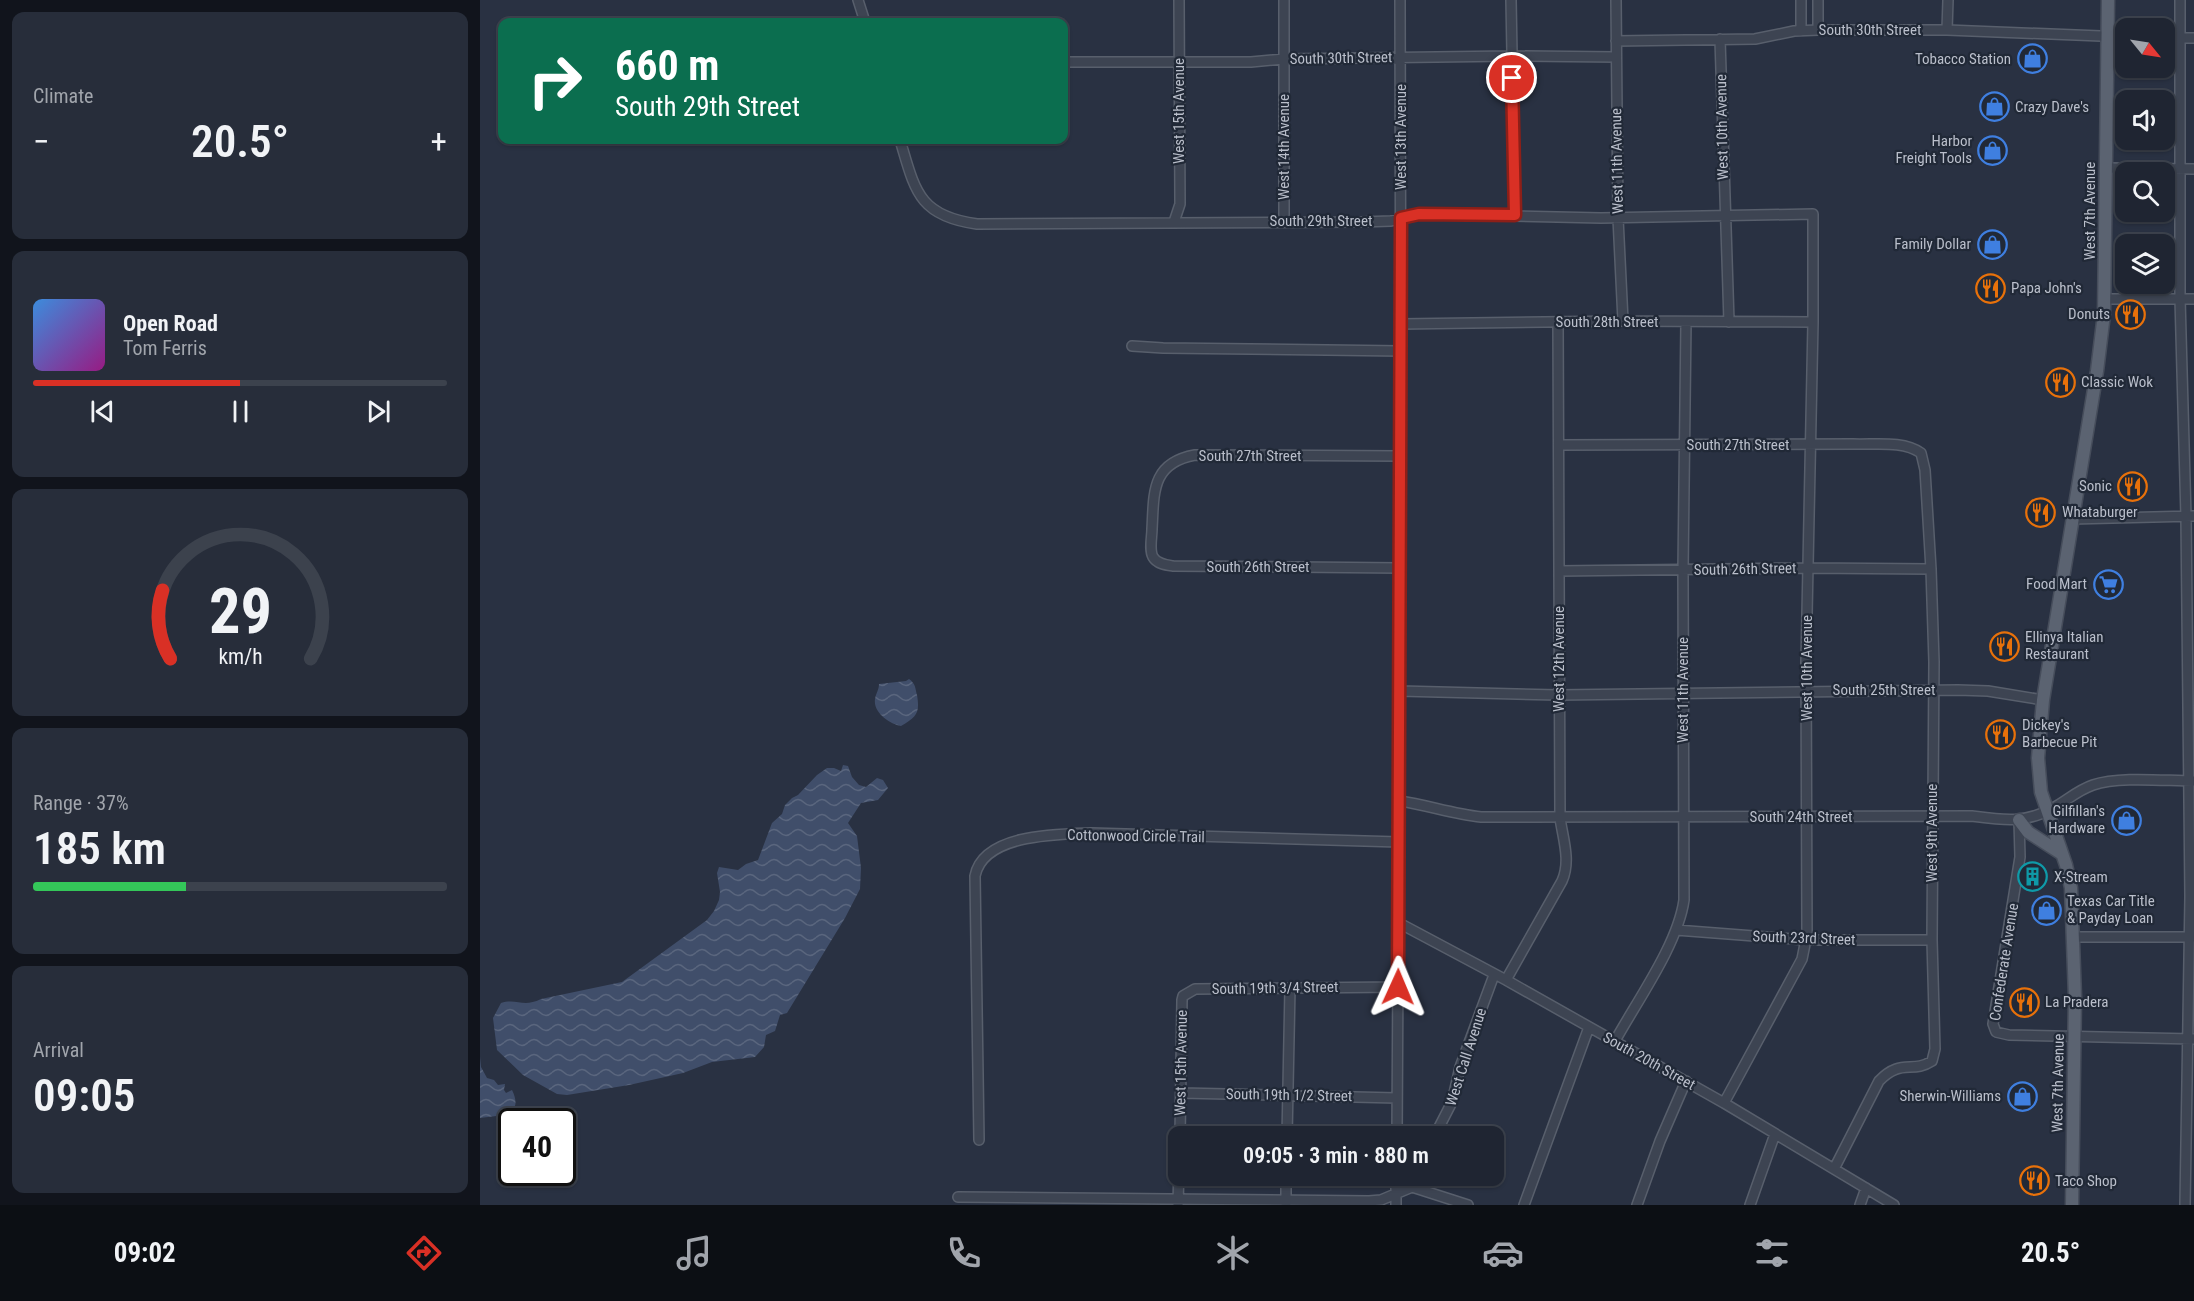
<!DOCTYPE html>
<html lang="en">
<head>
<meta charset="utf-8">
<style>
	body { margin:0; font-family:"Roboto Condensed",sans-serif; background:#272d3a; color:#f1f3f6; height:100vh; display:flex; flex-direction:column; font-size:22px; white-space:nowrap }
	* { box-sizing:border-box; margin:0 }
	p { font-size:20px; color:#a1a5ac }
	.icon { flex:none; width:33px; height:33px; fill:none; stroke:currentColor; stroke-width:2; stroke-linecap:round; stroke-linejoin:round }
	.map { position:relative; flex:1; overflow:hidden }
	.sheet { display:flex; flex-direction:column; gap:12px; padding:12px; background:#11141c; width:480px }
	.sheet>* { flex:none }
	.guide { position:absolute; left:18px; top:18px; width:570px; height:126px; border-radius:12px; box-shadow:0 2px 4px #0004,0 0 0 2px #3c424d; background:#0b6e4f; color:#fff; overflow:hidden }
	.needle { width:39px; rotate:120deg }
	.buttons { position:absolute; left:1635px; top:18px; display:grid; gap:12px }
	.buttons a { display:grid; place-items:center; width:60px; height:60px; border-radius:12px; background:#1f2532; box-shadow:0 2px 4px #0004,0 0 0 2px #3c424d; font-size:30px }
	.speed { position:absolute; left:18px; top:1108px; display:flex; gap:12px; font-size:30px; font-weight:700; text-align:center }
	.speed>* { display:grid; place-content:center; width:78px; height:78px; border-radius:50%; background:#1f2532; box-shadow:0 2px 4px #0004,0 0 0 2px #3c424d; line-height:1 }
	.speed .limit { border:3px solid #111; border-radius:9px; background:#fff; color:#111 }
	.pin { position:absolute; display:grid; place-items:center; width:51px; height:51px; color:#fff; margin:-26px; border:3px solid #fff; border-radius:50%; box-shadow:0 2px 6px #0007 }
	.me { position:absolute; width:66px; margin:-33px; rotate:1deg; stroke-linejoin:round; filter:drop-shadow(0 0 4px #0008) }
	.turn { display:flex; align-items:center; gap:21px; height:126px; padding:0 18px; font-size:27px }
	.turn .icon { width:78px; height:78px; stroke-width:2.5 }
	.turn b { display:block; font-size:42px; line-height:51px }
	.big { font-size:45px; font-weight:600; line-height:1.1 }
	.sheet .widget { flex:1; display:flex; flex-direction:column; justify-content:center; gap:9px; min-width:0; padding:0 21px; border-radius:12px; background:#272d3a }
	.sheet .dial { align-items:center; gap:0 }
	.dial svg { height:156px; overflow:visible; fill:none; stroke:#3c424d; stroke-width:7; stroke-linecap:round; text-anchor:middle }
	.dial text { fill:#f1f3f6; stroke:none }
	.song { display:flex; align-items:center; gap:18px }
	.cover { width:72px; height:72px; border-radius:9px; background:linear-gradient(135deg,hsl(210 70% 55%),hsl(310 70% 35%)) }
	.played { height:6px; border-radius:3px; background:linear-gradient(90deg,#d93025 50%,#3c424d 50%) }
	.keys { display:flex; justify-content:space-around; direction:ltr }
	.heat { display:flex; justify-content:space-between; align-items:center; font-size:33px; direction:ltr }
	.charge { height:9px; border-radius:4px; background:linear-gradient(90deg,#34c759 37%,#3c424d 0) }
	.trip { position:absolute; left:688px; top:1126px; width:336px; height:60px; border-radius:12px; background:#1f2532; box-shadow:0 2px 4px #0004,0 0 0 2px #3c424d; font-weight:600; line-height:60px; text-align:center }
	.dock { display:flex; height:96px; justify-content:space-around; align-items:center; background:#0c0f14; color:#a1a5ac }
	.dock .icon { width:42px; height:42px }
	.dock .selected { color:#d93025 }
	.dock b { font-size:27px; color:#f1f3f6 }
	main { display:flex; flex:1; min-height:0 }
	.map>svg:first-child { display:block }
	.water { fill:url(#water-waves) }
	.lines { fill:none; stroke-linecap:round; stroke-linejoin:round }
	.minor-casing { stroke:#585f6c; stroke-width:12 }
	.major-casing { stroke:#464d5b; stroke-width:15 }
	.minor { stroke:#3d4452; stroke-width:9 }
	.major { stroke:#5b6371; stroke-width:12 }
	.route-casing { stroke:#8d1f18; stroke-width:15 }
	.route { stroke:#d93025; stroke-width:10 }
	.labels { text-anchor:middle; dominant-baseline:central; stroke-width:4.5; stroke-linejoin:round; paint-order:stroke }
	.street-label { font-size:15px; fill:#babfcb; stroke:#212937 }
	.poi-label { font-size:15px; fill:#babfcb; stroke:#212937; text-anchor:start }
</style>
</head>
<body>
<main>
<section class="sheet">
<div class="widget"><p>Climate</p>
<div class="heat"><a>−</a><b class="big">20.5°</b><a>+</a></div>
</div>
<div class="widget">
<div class="song"><i class="cover"></i><div><b>Open Road</b><p>Tom Ferris</p></div></div>
<div class="played"></div>
<div class="keys"><svg class="icon" aria-label="previous" viewBox="0 0 24 24"><path d="M18 5L8 12l10 7zM5 5v14"/></svg><svg class="icon" aria-label="pause" viewBox="0 0 24 24"><path d="M8 5v14M16 5v14"/></svg><svg class="icon" aria-label="next" viewBox="0 0 24 24"><path d="M6 5l10 7-10 7zM19 5v14"/></svg></div>
</div>
<div class="widget dial"><svg viewBox="0 0 100 80">
<path d="M14 69A42 42 0 1 1 86 69"/>
<path d="M14 69A42 42 0 0 1 10 34" stroke="#d93025"/>
<text x="50" y="56" font-size="32" font-weight="700">29</text>
<text x="50" y="72" font-size="11">km/h</text>
</svg></div>
<div class="widget"><p>Range · 37%</p><b class="big">185 km</b><div class="charge"></div></div>
<div class="widget"><p>Arrival</p><b class="big">09:05</b></div>
</section>
<div class="map">
<svg width="1714" height="1205" viewBox="0 0 1714 1205">
	<defs>
		<pattern id="water-waves" width="16" height="10" patternUnits="userSpaceOnUse" patternTransform="scale(1.5)"><rect width="16" height="10" fill="#404e6a"/><path d="M0 5q4-4 8 0t8 0" fill="none" stroke="#5a667e"/></pattern>
	</defs>
	<rect width="100%" height="100%" fill="#293142"/>
	<path class="water" d="M429 679C436 684 435 688 437 695 440 713 437 717 421 726 410 724 393 713 395 699 396 693 399 690 399 684L426 681Z
		M363 765 368 766 372 777 379 785 386 787 397 778 403 780 408 788 398 800 381 803 368 823 377 836 381 868 380 889 365 918 307 1013 300 1015 295 1031 286 1035 284 1047 275 1057 232 1062 203 1073 149 1085 87 1095 77 1094 43 1075 17 1050 13 1018 21 1003C37 998 43 1008 61 999L142 982 227 920 234 911 239 900 240 892 237 873 239 867 258 870 266 864 278 860 292 823 302 814 305 805 312 798 318 795 337 775 347 768H354L361 771Z
		M0 1057 1 1067 7 1078 14 1080 18 1085 25 1084 24 1090 26 1093 32 1090C45 1117 19 1115 0 1118Z"/>
	<g class="lines">
		<defs>
			<path id="minor" d="M378 0 385 22
				M804 0V222
				M1031 0 1035 215
				M1136 0 1138 218 1143 321
				M1321 0V31
				M1700 0V298L1706 517 1710 897 1705 1205
				M1338 30V0
				M1467 30 1468 0
				M1684 37 1714 38
				M1240 39 1249 322
				M1136 41 1275 39 1314 31 1338 30H1467L1646 37
				M587 62H771L804 59 1032 56 1136 57
				M420 140C435 190 438 216 497 224L881 222 911 221 939 214 1121 218 1333 214V322L1326 663 1327 934 1322 959 1315 972 1244 1103
				M1626 168 1714 169
				M694 222 700 204 699 0
				M1625 299H1714
				M921 324 1143 321 1333 322
				M652 346 683 348 921 351
				M1079 445 1373 444C1394 445 1423 440 1441 453L1445 470 1451 569 1454 662 1452 940 1455 1049 1452 1061C1432 1074 1421 1058 1399 1081L1354 1169
				M1592 519 1714 516
				M920 568 693 566C686 565 677 564 673 557 669 550 672 537 672 529 674 493 671 463 715 455L921 456
				M1079 571 1328 568 1451 569
				M920 691 1078 695 1478 690 1508 691 1563 700
				M920 801C947 805 973 814 1001 817L1492 816C1522 820 1545 824 1573 808 1586 801 1598 790 1613 785 1640 776 1685 781 1714 781
				M1539 820 1540 857 1513 1024 1516 1032 1529 1035 1714 1039
				M919 923 1026 980 1244 1103 1414 1205
				M1196 930 1326 940H1452
				M1594 937H1714
				M1026 980 1082 881C1091 861 1083 839 1080 818L1078 322
				M1135 1041C1157 1001 1198 944 1204 900L1203 570 1206 322
				M701 1093 917 1098
				M700 1137 702 1000 703 996 715 989 919 987
				M807 1137 810 988
				M917 1137 921 456 920 0
				M954 1137 972 1102 980 1067 1014 975
				M499 1140 495 876C503 834 577 834 611 833L919 842
				M939 1188 942 1176
				M478 1197 889 1201 901 1200 932 1187 988 1205
				M806 1204V1176
				M698 1205 699 1166
				M916 1205V1176
				M1044 1205 1109 1027
				M1157 1205 1180 1141 1206 1081
				M1270 1205 1295 1134
				M1380 1205 1386 1188"/>
			<path id="major" d="M1539 820 1548 832 1582 854
				M1592 1205 1595 997 1591 888 1586 865 1561 792 1558 758 1563 700 1617 371 1624 314 1628 0"/>
		</defs>
		<use href="#minor" class="minor-casing"/>
		<use href="#major" class="major-casing"/>
		<use href="#minor" class="minor"/>
		<use href="#major" class="major"/>
	</g>
	<g class="lines">
		<defs>
			<path id="route" d="M918 987 921 218 939 214 1035 215 1032 78"/>
		</defs>
		<use href="#route" class="route-casing"/>
		<use href="#route" class="route"/>
	</g>
	<defs>
		<symbol id="shop-ring" viewBox="-11 -11 22 22"><circle r="9.5" fill="#212937" stroke="#3f7fe0" stroke-width="1.5"/><path d="M-5-2.5h2.3a2.7 3.5 0 0 1 5.4 0H5L5.5 6h-11ZM-1.5-2.5h3a1.5 2.3 0 0 0-3 0Z" fill="#3f7fe0"/></symbol>
		<symbol id="restaurant-ring" viewBox="-11 -11 22 22"><circle r="9.5" fill="#212937" stroke="#e8710a" stroke-width="1.5"/><path d="M-5-6h1v4h1v-4h1v4h1v-4h1v5L-1.5 .5V6h-2V.5L-5-1ZM5-6V6H3V1.5H1.5Q1.5-4 5-6Z" fill="#e8710a"/></symbol>
		<symbol id="supermarket-ring" viewBox="-11 -11 22 22"><circle r="9.5" fill="#212937" stroke="#3f7fe0" stroke-width="1.5"/><path d="M-6-5.5h2.5l.6 2H6L4.5 2H-2.5L-4.4-4H-6ZM-1.5 3.2a1.3 1.3 0 1 0 .1 0ZM3 3.2a1.3 1.3 0 1 0 .1 0Z" fill="#3f7fe0"/></symbol>
		<symbol id="building-ring" viewBox="-11 -11 22 22"><circle r="9.5" fill="#212937" stroke="#0f9aa8" stroke-width="1.5"/><path d="M-4-6H4V6H1V3H-1V6H-4ZM-2.5-4.3h1.7v1.8h-1.7ZM.8-4.3h1.7v1.8H.8ZM-2.5-1h1.7V.8h-1.7ZM.8-1h1.7V.8H.8Z" fill="#0f9aa8"/></symbol>
	</defs>
	<g fill-rule="evenodd">
		<use href="#shop-ring" x="1536" y="42" width="33" height="33"/>
		<use href="#shop-ring" x="1498" y="90" width="33" height="33"/>
		<use href="#shop-ring" x="1496" y="134" width="33" height="33"/>
		<use href="#shop-ring" x="1496" y="228" width="33" height="33"/>
		<use href="#restaurant-ring" x="1494" y="272" width="33" height="33"/>
		<use href="#restaurant-ring" x="1634" y="298" width="33" height="33"/>
		<use href="#restaurant-ring" x="1564" y="366" width="33" height="33"/>
		<use href="#restaurant-ring" x="1636" y="470" width="33" height="33"/>
		<use href="#restaurant-ring" x="1544" y="496" width="33" height="33"/>
		<use href="#supermarket-ring" x="1612" y="568" width="33" height="33"/>
		<use href="#restaurant-ring" x="1508" y="630" width="33" height="33"/>
		<use href="#restaurant-ring" x="1504" y="718" width="33" height="33"/>
		<use href="#shop-ring" x="1630" y="804" width="33" height="33"/>
		<use href="#building-ring" x="1536" y="860" width="33" height="33"/>
		<use href="#shop-ring" x="1550" y="894" width="33" height="33"/>
		<use href="#restaurant-ring" x="1528" y="986" width="33" height="33"/>
		<use href="#shop-ring" x="1526" y="1080" width="33" height="33"/>
		<use href="#restaurant-ring" x="1538" y="1164" width="33" height="33"/>
	</g>
	<g class="labels">
		<g class="street-label">
			<text x="1390" y="30">South 30th Street</text>
			<text transform="translate(861 58) rotate(-1)">South 30th Street</text>
			<text transform="translate(699 111) rotate(-90)">West 15th Avenue</text>
			<text transform="translate(1242 127) rotate(-91)">West 10th Avenue</text>
			<text transform="translate(921 137) rotate(-90)">West 13th Avenue</text>
			<text transform="translate(804 147) rotate(-90)">West 14th Avenue</text>
			<text transform="translate(1137 161) rotate(-91)">West 11th Avenue</text>
			<text transform="translate(1610 211) rotate(-90)">West 7th Avenue</text>
			<text x="841" y="221">South 29th Street</text>
			<text x="1127" y="322">South 28th Street</text>
			<text x="1258" y="445">South 27th Street</text>
			<text x="770" y="456">South 27th Street</text>
			<text x="778" y="567">South 26th Street</text>
			<text transform="translate(1265 569) rotate(-1)">South 26th Street</text>
			<text transform="translate(1079 659) rotate(-90)">West 12th Avenue</text>
			<text transform="translate(1327 668) rotate(-90)">West 10th Avenue</text>
			<text transform="translate(1203 690) rotate(-90)">West 11th Avenue</text>
			<text x="1404" y="690">South 25th Street</text>
			<text x="1321" y="817">South 24th Street</text>
			<text transform="translate(1452 833) rotate(-90)">West 9th Avenue</text>
			<text transform="translate(656 836) rotate(1)">Cottonwood Circle Trail</text>
			<text transform="translate(1324 938) rotate(2)">South 23rd Street</text>
			<text transform="translate(1524 962) rotate(-81)">Confederate Avenue</text>
			<text transform="translate(795 988) rotate(-1)">South 19th 3/4 Street</text>
			<text transform="translate(986 1057) rotate(-72)">West Call Avenue</text>
			<text transform="translate(1169 1061) rotate(29)">South 20th Street</text>
			<text transform="translate(701 1063) rotate(-89)">West 15th Avenue</text>
			<text transform="translate(1578 1083) rotate(-89)">West 7th Avenue</text>
			<text transform="translate(809 1095) rotate(1)">South 19th 1/2 Street</text>
		</g>
		<g class="poi-label">
			<text x="1531" y="59" text-anchor="end">Tobacco Station</text>
			<text x="1535" y="107">Crazy Dave's</text>
			<text x="1492" y="141" text-anchor="end">Harbor<tspan x="1492" dy="17">Freight Tools</tspan></text>
			<text x="1491" y="244" text-anchor="end">Family Dollar</text>
			<text x="1531" y="288">Papa John's</text>
			<text x="1630" y="314" text-anchor="end">Donuts</text>
			<text x="1601" y="382">Classic Wok</text>
			<text x="1632" y="486" text-anchor="end">Sonic</text>
			<text x="1582" y="512">Whataburger</text>
			<text x="1607" y="584" text-anchor="end">Food Mart</text>
			<text x="1545" y="637">Ellinya Italian<tspan x="1545" dy="17">Restaurant</tspan></text>
			<text x="1542" y="725">Dickey's<tspan x="1542" dy="17">Barbecue Pit</tspan></text>
			<text x="1625" y="811" text-anchor="end">Gilfillan's<tspan x="1625" dy="17">Hardware</tspan></text>
			<text x="1574" y="877">X-Stream</text>
			<text x="1587" y="901">Texas Car Title<tspan x="1587" dy="17">&amp; Payday Loan</tspan></text>
			<text x="1565" y="1002">La Pradera</text>
			<text x="1521" y="1096" text-anchor="end">Sherwin-Williams</text>
			<text x="1575" y="1181">Taco Shop</text>
		</g>
	</g>
</svg>
<div class="buttons">
<a><svg class="needle" viewBox="-14 -14 28 28"><path d="M0-13l5 13h-10z" fill="#e53935"/><path d="M0 13l5-13h-10z" fill="#a1a5ac"/></svg></a>
<a><svg class="icon" aria-label="sound" viewBox="0 0 24 24"><path d="M4 9h4l5-4v14l-5-4H4zM17 9q2 3 0 6"/></svg></a>
<a><svg class="icon" aria-label="search" viewBox="0 0 24 24"><circle cx="10" cy="10" r="6"/><path d="M15 15l6 6"/></svg></a>
<a><svg class="icon" aria-label="layers" viewBox="0 0 24 24"><path d="M12 4l9 5-9 5-9-5zM3 14l9 5 9-5"/></svg></a>
</div>
<div class="speed"><div class="limit">40</div></div>
<div class="pin" style="left:1032px;top:78px;background:#d93025"><svg class="icon" aria-label="arrive" viewBox="0 0 24 24"><path d="M6 21V4h12l-3 4 3 4H6"/></svg></div>
<svg class="me" style="left:918px;top:987px" viewBox="-20 -20 40 40"><path d="M0-17L14 15 0 8-14 15z" fill="#d93025" stroke="#fff" stroke-width="4"/></svg>
<div class="trip">09:05 · 3 min · 880 m</div>
<div class="guide">
<div class="turn"><svg class="icon" aria-label="right" viewBox="0 0 24 24"><path d="M7 20v-9h11M14 6l5 5-5 5"/></svg><div><b>660 m</b>South 29th Street</div></div>
</div>
</div>
</main>
<nav class="dock">
<b>09:02</b>
<svg class="icon selected" aria-label="directions" viewBox="0 0 24 24"><path d="M12 3l9 9-9 9-9-9zM9 14v-3h6M13 9l2 2-2 2"/></svg>
<svg class="icon" aria-label="music" viewBox="0 0 24 24"><path d="M9 18V5l10-2v13"/><circle cx="6" cy="18" r="3"/><circle cx="16" cy="16" r="3"/></svg>
<svg class="icon" aria-label="phone" viewBox="0 0 24 24"><path d="M5 4h4l2 5-3 2q2 4 5 5l2-3 5 2v4C11 20 4 13 5 4z"/></svg>
<svg class="icon" aria-label="climate" viewBox="0 0 24 24"><path d="M12 3v18M4 7l16 10M4 17L20 7"/></svg>
<svg class="icon" aria-label="car" viewBox="0 0 24 24"><path d="M5 17H2v-5l4-1 3-4h7l3 4 3 1v5h-3M9 17h6M6 11h13"/><circle cx="7" cy="17" r="2"/><circle cx="17" cy="17" r="2"/></svg>
<svg class="icon" aria-label="filters" viewBox="0 0 24 24"><path d="M4 7h16M4 17h16"/><circle cx="9" cy="7" r="2"/><circle cx="15" cy="17" r="2"/></svg>
<b>20.5°</b>
</nav>
</body>
</html>
